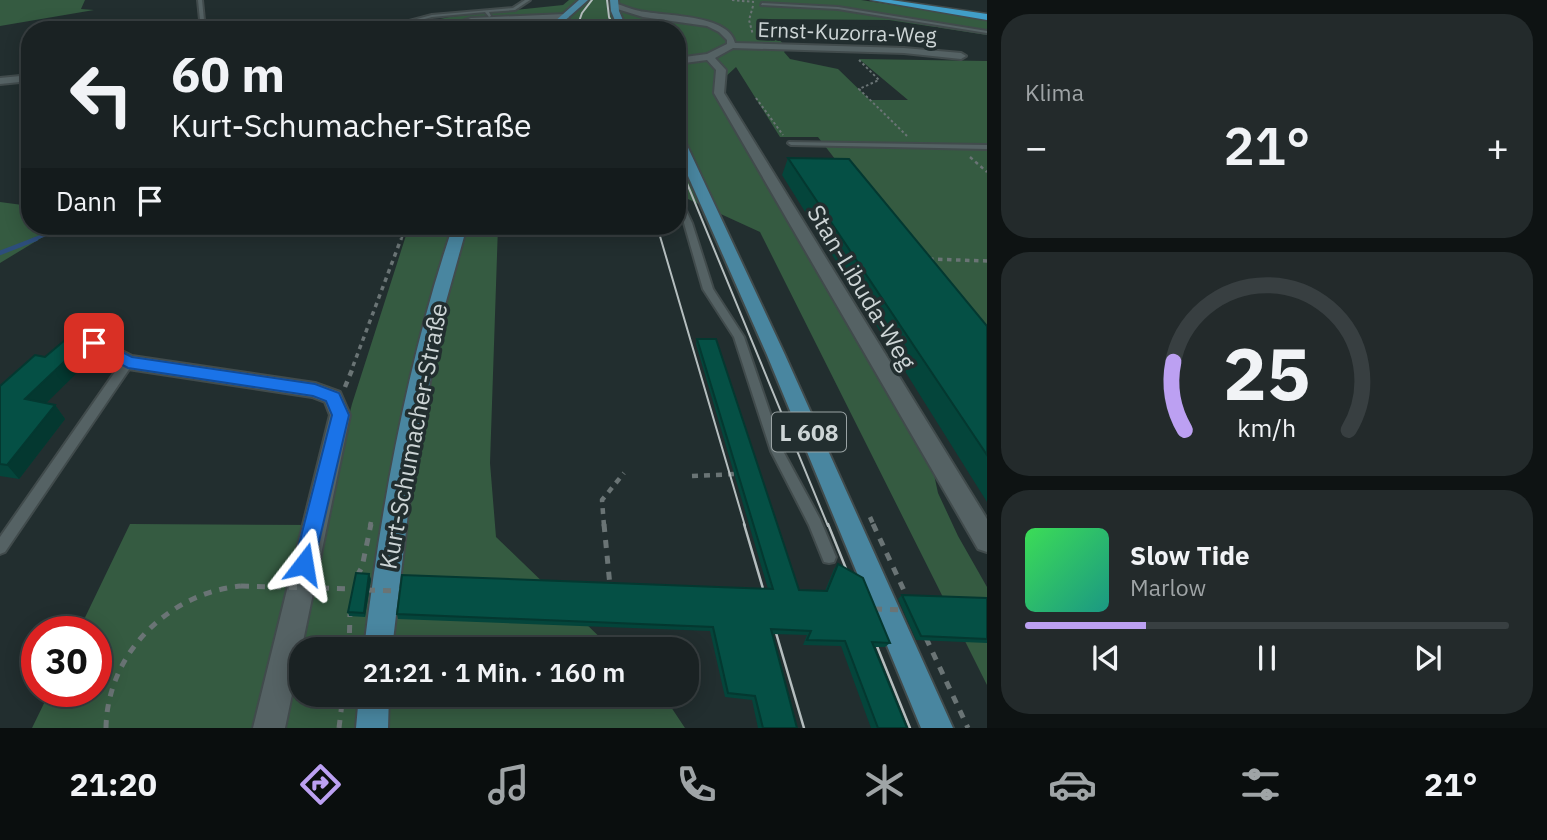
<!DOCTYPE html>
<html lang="de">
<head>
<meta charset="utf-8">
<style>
	body { margin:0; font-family:"IBM Plex Sans",sans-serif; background:#232a2b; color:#f1f3f6; height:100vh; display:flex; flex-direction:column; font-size:26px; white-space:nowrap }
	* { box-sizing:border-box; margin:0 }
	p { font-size:23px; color:#9fa4a6 }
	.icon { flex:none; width:38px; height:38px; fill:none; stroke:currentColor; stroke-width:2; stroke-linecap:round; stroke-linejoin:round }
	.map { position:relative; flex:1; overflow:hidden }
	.details { display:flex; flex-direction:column; gap:14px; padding:14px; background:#0e1313; width:560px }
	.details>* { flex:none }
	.top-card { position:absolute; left:21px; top:21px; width:665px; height:214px; border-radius:28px; box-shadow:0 4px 18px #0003,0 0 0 2px #383f41; background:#1a2223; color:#f1f3f6; overflow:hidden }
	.speed { position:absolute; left:21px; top:616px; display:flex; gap:14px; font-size:35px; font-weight:700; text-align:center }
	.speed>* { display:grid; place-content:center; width:91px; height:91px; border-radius:50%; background:#1a2223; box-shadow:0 4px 18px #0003,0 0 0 2px #383f41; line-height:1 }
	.speed .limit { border:10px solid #d22; background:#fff; color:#111 }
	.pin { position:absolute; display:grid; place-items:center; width:60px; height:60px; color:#fff; margin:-30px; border-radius:14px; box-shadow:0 4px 10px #0006 }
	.me { position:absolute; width:77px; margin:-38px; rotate:14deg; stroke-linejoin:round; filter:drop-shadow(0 0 5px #0008) }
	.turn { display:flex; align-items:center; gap:24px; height:147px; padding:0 35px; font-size:32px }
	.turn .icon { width:91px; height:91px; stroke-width:2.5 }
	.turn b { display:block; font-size:49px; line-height:60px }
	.then { display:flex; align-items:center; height:66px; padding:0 35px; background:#0003; gap:14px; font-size:26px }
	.big { font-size:52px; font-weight:600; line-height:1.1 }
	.details .tile { flex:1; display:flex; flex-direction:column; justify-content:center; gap:10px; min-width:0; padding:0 24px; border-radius:28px; background:#232a2b }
	.details .dial { align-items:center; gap:0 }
	.dial svg { height:182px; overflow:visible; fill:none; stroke:#383f41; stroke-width:7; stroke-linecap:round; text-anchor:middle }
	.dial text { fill:#f1f3f6; stroke:none }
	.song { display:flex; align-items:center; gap:21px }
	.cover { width:84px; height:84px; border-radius:10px; background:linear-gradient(135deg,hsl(130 70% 55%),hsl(170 70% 35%)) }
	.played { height:7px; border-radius:4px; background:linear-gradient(90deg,#bca0f2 25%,#383f41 25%) }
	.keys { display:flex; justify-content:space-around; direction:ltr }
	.heat { display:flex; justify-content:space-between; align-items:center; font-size:38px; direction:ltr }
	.trip { position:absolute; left:289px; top:637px; width:410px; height:70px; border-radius:28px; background:#1a2223; box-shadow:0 4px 18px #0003,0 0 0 2px #383f41; font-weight:600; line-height:70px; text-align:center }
	.menu { display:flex; height:112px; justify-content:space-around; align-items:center; background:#0a0e0e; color:#9fa4a6 }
	.menu .icon { width:49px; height:49px }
	.menu .on { color:#bca0f2 }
	.menu b { font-size:32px; color:#f1f3f6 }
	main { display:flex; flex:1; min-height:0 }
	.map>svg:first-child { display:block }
	.green { fill:#355b41 }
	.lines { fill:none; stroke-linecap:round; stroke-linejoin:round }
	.stream-far1 { stroke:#2d4e7c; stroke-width:3.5 }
	.stream { stroke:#2d4e7c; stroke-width:4.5 }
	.service-casing { stroke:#414b4c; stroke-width:4 }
	.minor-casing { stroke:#414b4c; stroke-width:4 }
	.primary-casing { stroke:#414b4c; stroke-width:4 }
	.motorway-casing { stroke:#414b4c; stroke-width:3 }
	.path-far4 { stroke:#6a7475; stroke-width:2; stroke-dasharray:2.5 2.5; stroke-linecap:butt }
	.path-far3 { stroke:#6a7475; stroke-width:2.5; stroke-dasharray:3.5 3.5; stroke-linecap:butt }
	.path-far2 { stroke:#6a7475; stroke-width:3.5; stroke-dasharray:4.5 4.5; stroke-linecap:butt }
	.path-far1 { stroke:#6a7475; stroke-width:4.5; stroke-dasharray:6 6; stroke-linecap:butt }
	.path { stroke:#6a7475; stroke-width:5; stroke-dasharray:8 8; stroke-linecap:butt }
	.service { fill:#556264; fill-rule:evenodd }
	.minor { fill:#556264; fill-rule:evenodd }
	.primary { fill:#4986a0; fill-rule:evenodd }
	.motorway { fill:#419ec8; fill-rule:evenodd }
	.tram-far1 { stroke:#b5bebf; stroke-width:2 }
	.tram { stroke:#b5bebf; stroke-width:2.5 }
	.path-bridge { stroke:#6a7475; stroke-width:5; stroke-dasharray:8 8; stroke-linecap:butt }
	.wall { fill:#04453b }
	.shaded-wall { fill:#043830 }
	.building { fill:#055045; stroke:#043830; stroke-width:2 }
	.route { fill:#1a73e8; stroke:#114b97; stroke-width:2 }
	.labels { text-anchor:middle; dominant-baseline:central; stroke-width:7; stroke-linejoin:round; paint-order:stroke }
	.far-street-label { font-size:21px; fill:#cdd5d6; stroke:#222e2f }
	.shield { fill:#222e2f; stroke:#9aa3a4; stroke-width:2 }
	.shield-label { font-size:23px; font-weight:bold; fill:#cdd5d6 }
	.street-label { font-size:24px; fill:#cdd5d6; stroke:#222e2f }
</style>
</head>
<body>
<main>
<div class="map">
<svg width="987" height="728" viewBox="0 0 987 728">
	<rect width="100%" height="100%" fill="#222e2f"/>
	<path class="green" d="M0 0H85L81 9 94 10 0 26Z
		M569 0H861L987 19V35L889 20 760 19 787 48 784 52 790 59 838 69 870 100H908L859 59 987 61V356L818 137H780L736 67 722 80 718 92 929 451 938 493 958 536 987 587V685L760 232 677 194V30H390L449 17 563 5Z
		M0 202 30 206V226H61L0 263Z
		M409 226H498L490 463 496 537 612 649H301V695H658L671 707 685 728H32L50 691H96V632H78L130 524 321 525 352 404Z"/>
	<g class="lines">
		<path class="stream-far1" d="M32 240 67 226"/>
		<path class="stream" d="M0 253 36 239"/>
		<defs>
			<path id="service" d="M198 0H202L205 30H201Z
				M525 0H530L515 10 489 12 491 16 489 17 485 12 432 17 383 30H375L432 15 513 8Z
				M762 3 838 7 987 31V33L838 9 761 5Z
				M789 142 987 145V149L791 145 788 143Z
				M677 198 681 200 692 223 713 289 744 337 783 451 820 519 836 557 834 562 829 563 824 562 809 525 771 451 734 337 703 289 684 223 677 209Z
				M128 358 133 362 132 365 5 552 0 554V537L124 359Z"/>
			<path id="minor" d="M614 3C625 6 634 11 646 12 668 16 729 15 735 43L904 48 961 53 966 56 961 59 904 53 733 48 715 58 726 70 724 93 987 519V552L978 549 714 93 716 70 707 60 677 64V58L707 54 727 44V40L719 32 707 26 643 17 611 7Z
				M566 14 569 18 535 22 471 23 449 30H437L471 18Z
				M30 75V81L0 84V78Z
				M77 328 132 356 315 383 340 392 350 415 285 728H253L330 415 325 402 312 397 128 369 71 338 68 334Z"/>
			<path id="primary" d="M579 0H588L554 30H545Z
				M610 0H618L619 11 627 30H619L611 11Z
				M677 133 683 137 785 355 953 728H921L767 355 677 151Z
				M453 226H467L440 323 409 505 392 649H364C381 507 407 362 453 226Z
				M359 695H389L388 728H356Z"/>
			<path id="motorway" d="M871 0H891L987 14V20Z"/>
		</defs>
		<use href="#service" class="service-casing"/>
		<use href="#minor" class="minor-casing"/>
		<use href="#primary" class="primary-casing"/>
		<use href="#motorway" class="motorway-casing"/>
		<path class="path-far4" d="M732 0 754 2
			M753 6 749 20 753 35
			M859 60 879 80 859 89 907 136
			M756 98 783 135
			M677 115 683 125"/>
		<path class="path-far3" d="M970 157 987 172
			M401 240 406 226"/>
		<path class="path-far2" d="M929 259 987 261
			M353 366 401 239"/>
		<path class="path-far1" d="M345 387 354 365
			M692 476 736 474
			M870 517 874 526
			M370 526 371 522
			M604 526 602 500 624 473"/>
		<path class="path" d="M604 524 610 586
			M873 524 908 599
			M357 576 362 567 371 524
			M926 638 968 728
			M349 649 350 614
			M106 728C107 654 168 593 241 586
			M339 728 343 695"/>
		<use href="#service" class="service"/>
		<use href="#minor" class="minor"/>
		<use href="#primary" class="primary"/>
		<use href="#motorway" class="motorway"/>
		<path class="tram-far1" d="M607 0 609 17 615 30
			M576 30 582 13 592 0
			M677 159 828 526
			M657 226 745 526"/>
		<path class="tram" d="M744 524 804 728
			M828 524 853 586
			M870 629 910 728"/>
		<path class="path-bridge" d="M241 586 355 589
			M367 590 404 591
			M874 609 904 610"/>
	</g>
	<path class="wall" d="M788 158 987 326V502L782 175Z
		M697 339 799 590 825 591 834 569 838 564 890 643 885 647H874L907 728H871L841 646 803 645 807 635 772 634 797 728H758L752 700 725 697 710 631 398 619 397 614 768 589 696 344Z
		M93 357 46 403 55 405 65 419 19 479 0 476V386Z
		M371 579 365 617 349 616 348 612Z
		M902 595 987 598V643L916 640 898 599Z"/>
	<path class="shaded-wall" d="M84 343 93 357 36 413 25 399Z
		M55 405 65 419 19 479 7 465Z
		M369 574 371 579 365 617 364 613Z"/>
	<path class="building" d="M788 158 849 159 987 326V455Z
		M697 339H716L799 590 827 591 838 564 863 578 890 643 872 642 907 728H878L845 641 807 640 811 631 771 629 797 728H763L755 696 728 693 713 627 397 614 402 575 773 589Z
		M65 340 84 343 25 399 55 405 7 465 0 464V386L35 355 45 357Z
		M356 573 369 574 364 613 348 612Z
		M902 595 987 598V639L921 636Z"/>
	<path class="route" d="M94 338 132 357 315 384 339 393 349 415 312 571 304 574 297 571 294 564 332 415 326 401 313 396 128 368 89 347 86 343 89 340Z"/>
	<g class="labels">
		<g class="far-street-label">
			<text transform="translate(847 32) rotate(2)">Ernst-Kuzorra-Weg</text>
		</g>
		<rect class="shield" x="772" y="412.5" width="74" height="39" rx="5"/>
		<g class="shield-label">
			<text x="809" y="432">L 608</text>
		</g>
		<g class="street-label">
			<text transform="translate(862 287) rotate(59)">Stan-Libuda-Weg</text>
			<text transform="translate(413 436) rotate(-79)">Kurt-Schumacher-Straße</text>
		</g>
	</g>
</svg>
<div class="speed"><div class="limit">30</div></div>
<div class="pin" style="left:94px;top:343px;background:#d93025"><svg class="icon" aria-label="arrive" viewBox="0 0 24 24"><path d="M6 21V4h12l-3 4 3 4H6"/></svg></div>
<svg class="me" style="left:304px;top:564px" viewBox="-20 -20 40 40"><path d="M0-17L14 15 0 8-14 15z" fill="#1a73e8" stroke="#fff" stroke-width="4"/></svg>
<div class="trip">21:21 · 1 Min. · 160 m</div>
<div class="top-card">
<div class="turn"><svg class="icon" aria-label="left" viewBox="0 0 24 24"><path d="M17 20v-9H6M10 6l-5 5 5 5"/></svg><div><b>60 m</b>Kurt-Schumacher-Straße</div></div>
<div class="then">Dann<svg class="icon" aria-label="arrive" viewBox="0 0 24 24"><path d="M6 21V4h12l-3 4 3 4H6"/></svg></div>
</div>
</div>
<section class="details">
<div class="tile"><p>Klima</p>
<div class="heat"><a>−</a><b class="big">21°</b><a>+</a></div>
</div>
<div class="tile dial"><svg viewBox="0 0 100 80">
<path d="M14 69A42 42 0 1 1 86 69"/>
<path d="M14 69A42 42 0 0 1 9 39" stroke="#bca0f2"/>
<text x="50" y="56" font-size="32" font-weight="700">25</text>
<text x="50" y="72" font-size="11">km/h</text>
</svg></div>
<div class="tile">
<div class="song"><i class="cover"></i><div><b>Slow Tide</b><p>Marlow</p></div></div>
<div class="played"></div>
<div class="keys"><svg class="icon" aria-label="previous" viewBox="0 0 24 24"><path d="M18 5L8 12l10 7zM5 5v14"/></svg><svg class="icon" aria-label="pause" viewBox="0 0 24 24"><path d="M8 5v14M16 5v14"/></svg><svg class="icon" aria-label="next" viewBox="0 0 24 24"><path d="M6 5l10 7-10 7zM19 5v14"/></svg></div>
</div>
</section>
</main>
<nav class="menu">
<b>21:20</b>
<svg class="icon on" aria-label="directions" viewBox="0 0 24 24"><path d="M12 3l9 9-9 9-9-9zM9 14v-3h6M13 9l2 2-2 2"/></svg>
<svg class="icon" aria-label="music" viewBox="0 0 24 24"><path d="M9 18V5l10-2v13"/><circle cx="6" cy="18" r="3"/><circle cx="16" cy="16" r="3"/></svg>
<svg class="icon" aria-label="phone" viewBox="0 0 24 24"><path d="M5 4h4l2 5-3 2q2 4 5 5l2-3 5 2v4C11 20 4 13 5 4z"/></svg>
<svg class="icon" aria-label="climate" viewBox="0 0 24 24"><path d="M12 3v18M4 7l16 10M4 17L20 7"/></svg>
<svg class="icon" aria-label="car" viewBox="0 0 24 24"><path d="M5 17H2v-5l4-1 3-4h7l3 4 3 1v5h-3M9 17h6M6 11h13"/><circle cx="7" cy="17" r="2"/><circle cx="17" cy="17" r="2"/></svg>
<svg class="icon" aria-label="filters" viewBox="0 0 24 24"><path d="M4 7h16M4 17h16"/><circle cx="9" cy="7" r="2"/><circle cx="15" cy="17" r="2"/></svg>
<b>21°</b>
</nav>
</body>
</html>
